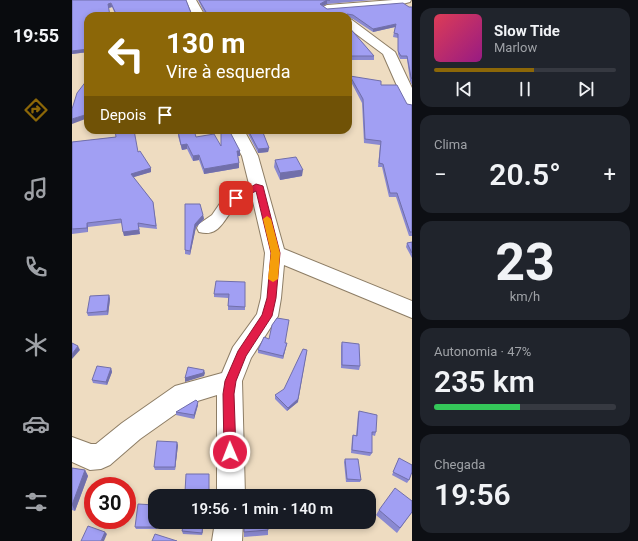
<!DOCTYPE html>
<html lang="pt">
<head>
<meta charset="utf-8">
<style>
	body { margin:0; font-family:Roboto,sans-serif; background:#20242c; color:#f1f3f6; height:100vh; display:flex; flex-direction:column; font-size:15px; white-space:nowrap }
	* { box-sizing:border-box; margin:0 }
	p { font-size:13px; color:#9ea1a6 }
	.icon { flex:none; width:22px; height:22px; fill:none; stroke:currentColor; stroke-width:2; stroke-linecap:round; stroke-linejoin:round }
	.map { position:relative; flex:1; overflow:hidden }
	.details { display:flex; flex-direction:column; gap:8px; padding:8px; background:#0d0f14; width:226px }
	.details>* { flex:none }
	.banner { position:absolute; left:12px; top:12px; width:268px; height:122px; border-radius:12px; box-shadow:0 2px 6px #0003; background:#8c6708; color:#fff; overflow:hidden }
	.speed { position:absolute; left:12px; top:477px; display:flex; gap:8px; font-size:20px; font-weight:700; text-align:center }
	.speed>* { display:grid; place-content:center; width:52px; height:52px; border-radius:50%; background:#171b24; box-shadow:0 2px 6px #0003; line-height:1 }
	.speed .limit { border:6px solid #d22; background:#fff; color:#111 }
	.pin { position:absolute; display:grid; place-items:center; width:34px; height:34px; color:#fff; margin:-17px; border-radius:8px; box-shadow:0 2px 6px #0006 }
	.me { position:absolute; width:44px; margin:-22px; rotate:359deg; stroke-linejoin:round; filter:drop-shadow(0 0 3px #0008) }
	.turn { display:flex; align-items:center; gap:14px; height:84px; padding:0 16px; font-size:18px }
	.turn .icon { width:52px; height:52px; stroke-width:2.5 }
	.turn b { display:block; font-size:28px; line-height:34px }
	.then { display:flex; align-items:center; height:38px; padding:0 16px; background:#0003; gap:8px; font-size:15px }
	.big { font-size:30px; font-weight:600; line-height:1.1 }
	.details .widget { flex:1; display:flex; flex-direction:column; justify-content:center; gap:6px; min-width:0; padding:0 14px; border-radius:12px; background:#20242c }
	.details .dial { align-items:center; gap:0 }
	.dial b { font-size:52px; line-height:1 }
	.song { display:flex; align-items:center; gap:12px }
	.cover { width:48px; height:48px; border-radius:6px; background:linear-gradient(135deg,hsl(350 70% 55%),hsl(310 70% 35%)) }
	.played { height:4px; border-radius:2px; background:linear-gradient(90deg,#8c6708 55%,#363941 55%) }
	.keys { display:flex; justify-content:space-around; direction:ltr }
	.heat { display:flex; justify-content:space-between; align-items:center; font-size:22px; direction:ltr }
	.charge { height:6px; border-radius:3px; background:linear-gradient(90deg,#34c759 47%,#363941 0) }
	.trip { position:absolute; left:76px; top:489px; width:228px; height:40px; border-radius:12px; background:#171b24; box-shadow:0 2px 6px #0003; font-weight:600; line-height:40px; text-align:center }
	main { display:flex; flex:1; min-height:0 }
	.dock { display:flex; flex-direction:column; width:72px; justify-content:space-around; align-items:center; background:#090b0e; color:#9ea1a6 }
	.dock .icon { width:28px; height:28px }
	.dock .selected { color:#8c6708 }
	.dock b { font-size:18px; color:#f1f3f6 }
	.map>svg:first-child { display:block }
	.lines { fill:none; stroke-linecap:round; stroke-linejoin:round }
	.minor-casing { stroke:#8d7d65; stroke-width:2 }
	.minor { fill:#fff; fill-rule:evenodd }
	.wall { fill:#8a89d1 }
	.shaded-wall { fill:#716faa }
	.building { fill:#a19ff3; stroke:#716faa }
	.route { fill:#e11d48; stroke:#92132f }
	.slow { fill:#f59e0b }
</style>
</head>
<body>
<main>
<nav class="dock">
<b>19:55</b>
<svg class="icon selected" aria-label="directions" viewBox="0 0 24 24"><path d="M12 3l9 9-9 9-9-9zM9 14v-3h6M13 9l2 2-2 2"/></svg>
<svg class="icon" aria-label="music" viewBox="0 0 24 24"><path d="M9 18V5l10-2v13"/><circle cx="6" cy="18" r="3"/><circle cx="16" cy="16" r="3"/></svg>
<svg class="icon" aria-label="phone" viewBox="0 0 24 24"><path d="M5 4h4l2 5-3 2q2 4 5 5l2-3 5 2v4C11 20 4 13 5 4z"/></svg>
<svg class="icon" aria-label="climate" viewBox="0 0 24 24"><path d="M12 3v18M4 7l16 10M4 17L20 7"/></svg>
<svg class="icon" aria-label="car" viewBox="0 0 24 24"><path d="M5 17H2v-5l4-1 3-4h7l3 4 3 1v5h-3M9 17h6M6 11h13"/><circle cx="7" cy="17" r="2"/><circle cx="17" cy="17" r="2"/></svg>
<svg class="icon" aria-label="filters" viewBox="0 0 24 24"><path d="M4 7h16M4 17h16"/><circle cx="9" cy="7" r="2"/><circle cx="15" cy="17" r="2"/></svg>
</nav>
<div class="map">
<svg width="340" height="541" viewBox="0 0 340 541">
	<rect width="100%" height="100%" fill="#eedcc1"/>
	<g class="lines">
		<defs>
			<path id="minor" d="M114 0H124L133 16H121Z
				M321 0H339L338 2 319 7 255 11 249 8 255 5Z
				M276 18 280 20 323 52 340 88V108L335 107 333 104 311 54 276 28Z
				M156 130H172L186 156 212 249 340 301V318L212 265 209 298 206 316 179 358 170 381 173 496H145V395L119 403 68 439 38 465 29 469 18 470 0 462V437L19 444H24L50 423 103 386 150 373 161 347 185 314 189 298 193 253 180 197C175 200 168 203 163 207 152 218 148 238 127 232L125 228 127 224 140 215 151 199 177 184 170 156Z
				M143 522H171L170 541H140Z"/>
		</defs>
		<use href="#minor" class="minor-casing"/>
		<use href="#minor" class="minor"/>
	</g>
	<path class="wall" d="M0 0 119 13 133 14 126 0H301L255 4 251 6 255 9 340 7V85L338 81 335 59H328L326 54V38L321 37 323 27 301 32 281 19 276 17V16H44L40 7 16 16V52L0 54Z
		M276 26 302 56V60H276Z
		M278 76 309 85 335 104 340 105V236H337L324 197H317L310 167H306L308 145 292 143 290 103 278 80Z
		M174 130H190L197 148 196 152 186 153Z
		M106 131 149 146 168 151V156H166L167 168 132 174 127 160 121 161 115 149 110 150 106 136Z
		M44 137 66 152 79 172 61 177 81 202 85 229 67 227 68 234 52 236 50 223 16 227V232L0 234V142Z
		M203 160 230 176 208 180 202 167Z
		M113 204 131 215 132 219 124 227 118 255 113 254Z
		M340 242V258L334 247 335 243Z
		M173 282V310H156V298L142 297V294Z
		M37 295 38 299 36 315 16 316 15 313Z
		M270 342 288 366 287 370 269 368V346Z
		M213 343H215L211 359 186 353V350Z
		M39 368 40 372 35 385 21 383 20 380Z
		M203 395 226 402 215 411 203 399Z
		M126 402V405L122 419 104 415V412Z
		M287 411 304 432 303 436 300 435V453L298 456 279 453 280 438 281 435 284 436 286 414Z
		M106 445 103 470H83L82 467Z
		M327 458 337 480 335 483 320 475Z
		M273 459 289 480 288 482H274L272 462Z
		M0 468 13 470 16 476 3 511 0 510Z
		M137 477V494H135V496H116V494H113V492Z
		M83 505 85 529H64L63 527Z
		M307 510 340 512 325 533 304 515Z
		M112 522H132L130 535 111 534 110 531Z
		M172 522 196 530V535L172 537Z"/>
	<path class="shaded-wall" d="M255 0V4L248 7V4Z
		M39 3 40 7 36 8V4Z
		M324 24 323 27 301 32V29Z
		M16 49V52L0 54V51Z
		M16 114V118L0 124V119Z
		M115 144V149L110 150 109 145Z
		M197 148 196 152 186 153V149Z
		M165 151H168V156H165Z
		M127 155V160L121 161V156Z
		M167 163V168L132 174V169Z
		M79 168V172L59 178V174Z
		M231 170 230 176 208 180V173Z
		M131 215 132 219 124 227 118 255V251L123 224Z
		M15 223 16 227V232L15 228Z
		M67 230 68 234 52 236 51 232Z
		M37 295 38 299 36 315 35 311Z
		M215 343 211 359V356Z
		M6 346 8 350 0 359V354Z
		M235 350 226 402 215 411 216 408Z
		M39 368 40 372 35 385 34 382Z
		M132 370 133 373 132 376 113 382V378Z
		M126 402V405L122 419V415Z
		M105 442 106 445 103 470V467Z
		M13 470 16 476 3 511 0 505Z
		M85 522H86L85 529 84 527Z
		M131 522H132L130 535V533Z
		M33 532 35 534 32 541H29Z"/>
	<path class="building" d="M0 0H114L119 13 134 14V12L127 0H258H255L248 4 255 9 331 3 337 7H340V79L339 77 335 56H329L326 51V34L322 33 324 24 301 29 281 15 275 14V16H45L39 3 36 4 38 16H16V49L0 51Z
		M276 26 302 56H276Z
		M278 76 309 81V85H325L335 104 340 105V232H338L325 193H318L311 164 307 163 309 141 293 139 291 99Z
		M15 80H16V114L0 119V109L5 93Z
		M43 130H62L66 152 68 151 79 168 59 174 81 202 84 226 66 223 67 230 51 232 49 219 15 223V228L0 229V142L44 137Z
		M114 130H122L124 137 142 134 149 146V133L158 132 168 151H165L167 163 132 169 127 155 121 156 115 144 109 145 106 131Z
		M176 130H190L197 148 186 149Z
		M224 157 231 170 208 173 203 160Z
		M113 204H128L131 215 123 224 118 251 113 250Z
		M340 242V253L335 243Z
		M144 281 173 282V307L156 306 157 294H142Z
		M37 295 35 311 15 313 18 296Z
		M205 318 217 320 213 343H215L211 356 186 350 192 337 197 339 200 325Z
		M270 342 287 344 288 366 270 365Z
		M0 343 6 346 0 354Z
		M231 349 235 350 226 399 216 408 203 395 212 389Z
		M25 366 39 368 34 382 20 380Z
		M116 367 132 370 131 373 113 378Z
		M124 400 126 402 122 415 104 412Z
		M287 411 305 415 304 432H300V453L280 450 281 435 285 436Z
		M85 441 105 442 103 467H82Z
		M327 458 340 465V472L337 480 321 472Z
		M273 459H286L289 480 275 479Z
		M0 468 13 470 0 505Z
		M114 474H137V492H135V496H116L117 492H113Z
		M323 488 340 501V512L328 528 307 510Z
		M66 504 83 505V522H85L84 527H63Z
		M112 522H131L130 533 110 531Z
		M172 522H196V530L172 532Z
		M16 526 33 532 29 541H9Z
		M83 534 105 541H80Z"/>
	<path class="route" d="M184 184 191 186 208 253 204 298 200 316 174 356 164 381 162 394 164 452 162 456 158 458 154 456 152 452 151 394 153 381 166 351 190 315 195 298 199 253 184 191 167 200 164 201 160 198Z"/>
	<path class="slow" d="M195 216 199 219 208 253 206 279 201 282 196 279 199 253 191 219Z"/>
</svg>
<div class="speed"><div class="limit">30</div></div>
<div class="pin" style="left:164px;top:198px;background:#d93025"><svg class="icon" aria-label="arrive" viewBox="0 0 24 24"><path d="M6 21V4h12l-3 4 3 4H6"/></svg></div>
<svg class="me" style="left:158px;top:452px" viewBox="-20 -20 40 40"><circle r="17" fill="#e11d48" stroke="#fff" stroke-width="3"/><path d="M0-11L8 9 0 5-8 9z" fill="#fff"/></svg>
<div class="trip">19:56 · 1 min · 140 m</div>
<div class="banner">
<div class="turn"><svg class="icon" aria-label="left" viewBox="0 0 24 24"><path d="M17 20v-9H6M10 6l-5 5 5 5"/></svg><div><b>130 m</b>Vire à esquerda</div></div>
<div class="then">Depois<svg class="icon" aria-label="arrive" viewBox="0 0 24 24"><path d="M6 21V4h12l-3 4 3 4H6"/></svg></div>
</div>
</div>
<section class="details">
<div class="widget">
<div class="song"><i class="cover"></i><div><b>Slow Tide</b><p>Marlow</p></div></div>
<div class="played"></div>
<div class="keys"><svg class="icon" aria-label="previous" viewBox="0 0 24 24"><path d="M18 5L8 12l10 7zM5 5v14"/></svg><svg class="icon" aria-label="pause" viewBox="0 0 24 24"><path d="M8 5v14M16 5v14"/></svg><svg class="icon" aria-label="next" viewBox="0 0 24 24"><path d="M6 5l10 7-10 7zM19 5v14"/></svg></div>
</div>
<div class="widget"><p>Clima</p>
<div class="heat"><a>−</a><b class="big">20.5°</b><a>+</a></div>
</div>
<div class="widget dial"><b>23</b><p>km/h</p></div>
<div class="widget"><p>Autonomia · 47%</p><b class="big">235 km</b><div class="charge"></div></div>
<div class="widget"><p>Chegada</p><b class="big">19:56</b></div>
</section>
</main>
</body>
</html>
